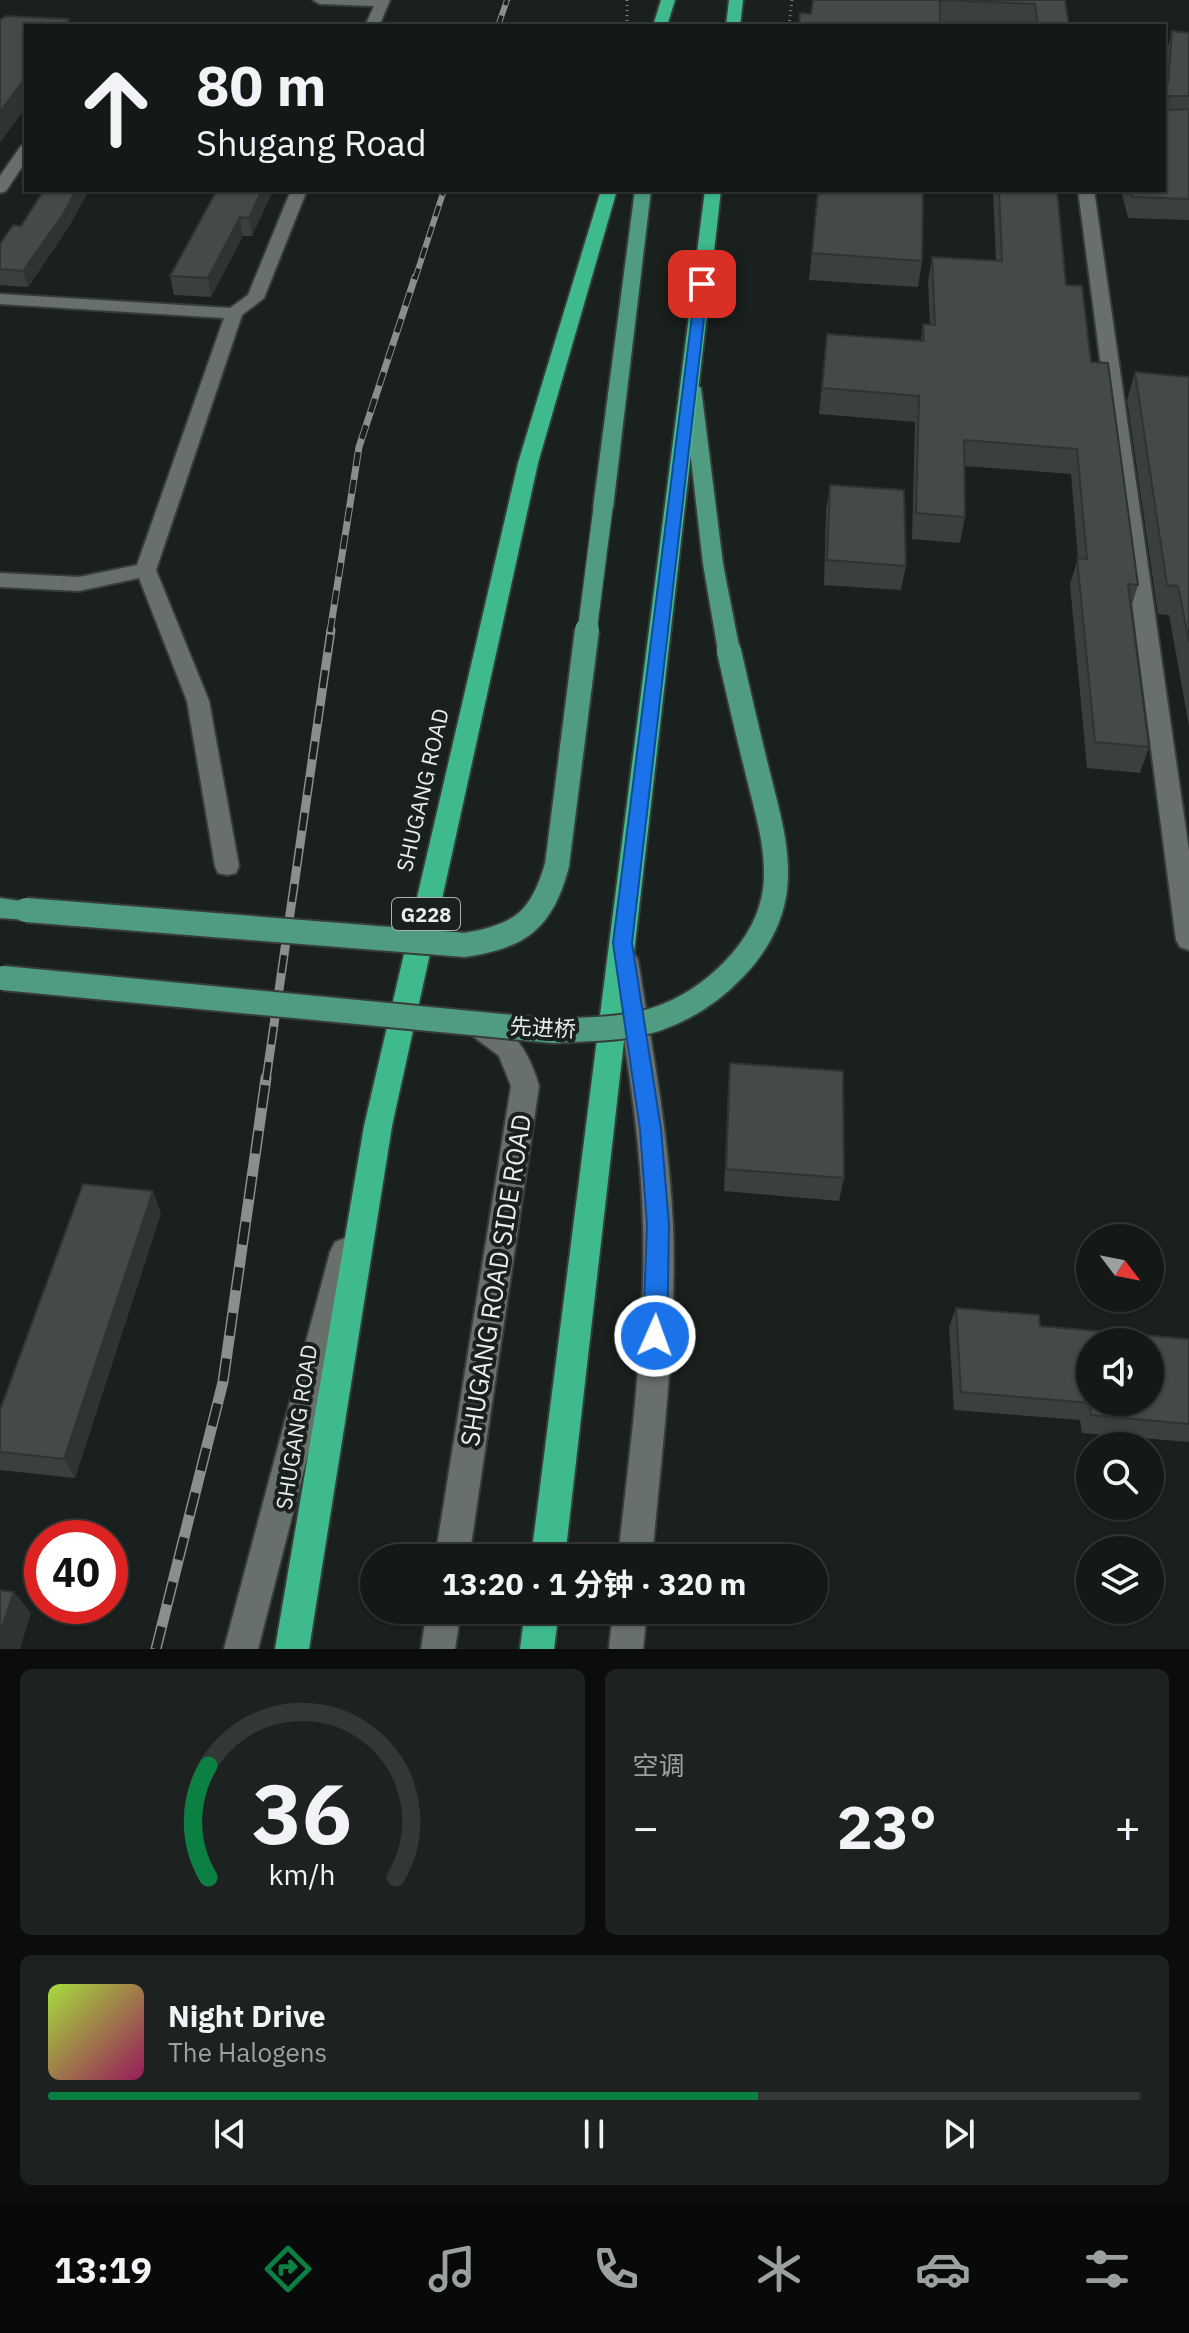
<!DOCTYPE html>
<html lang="zh">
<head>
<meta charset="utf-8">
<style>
	body { margin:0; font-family:"IBM Plex Sans","Noto Sans SC",sans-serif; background:#1d211f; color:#f1f3f6; height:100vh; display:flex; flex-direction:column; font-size:30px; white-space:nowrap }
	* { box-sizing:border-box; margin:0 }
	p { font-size:26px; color:#9da0a1 }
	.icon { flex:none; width:44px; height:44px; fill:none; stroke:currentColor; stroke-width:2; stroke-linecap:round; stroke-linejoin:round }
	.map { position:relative; height:1649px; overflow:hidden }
	.sheet { display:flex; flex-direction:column; gap:20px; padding:20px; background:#0b0d0c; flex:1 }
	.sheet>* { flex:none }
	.hud { position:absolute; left:24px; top:24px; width:1142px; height:168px; border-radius:0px; box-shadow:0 2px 6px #0004,0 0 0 2px #333735; background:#141816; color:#f1f3f6; overflow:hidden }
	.needle { width:52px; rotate:122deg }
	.tools { position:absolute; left:1076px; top:1224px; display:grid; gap:16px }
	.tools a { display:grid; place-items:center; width:88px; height:88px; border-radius:50%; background:#141816; box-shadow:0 2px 6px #0004,0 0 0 2px #333735; font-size:40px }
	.speed { position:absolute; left:24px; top:1520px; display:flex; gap:16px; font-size:40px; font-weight:700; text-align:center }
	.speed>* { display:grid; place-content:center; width:104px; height:104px; border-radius:50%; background:#141816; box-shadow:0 2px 6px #0004,0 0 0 2px #333735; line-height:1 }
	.speed .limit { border:12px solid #d22; background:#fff; color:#111 }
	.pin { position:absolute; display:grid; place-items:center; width:68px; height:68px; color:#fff; margin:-34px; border-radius:16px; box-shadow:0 4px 12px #0006 }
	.me { position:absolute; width:88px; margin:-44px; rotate:2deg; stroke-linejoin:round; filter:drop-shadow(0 0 6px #0008) }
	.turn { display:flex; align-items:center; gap:28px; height:168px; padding:0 40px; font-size:36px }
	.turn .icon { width:104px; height:104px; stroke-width:2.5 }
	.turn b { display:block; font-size:56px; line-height:68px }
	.big { font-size:60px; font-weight:700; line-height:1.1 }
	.sheet .tile { flex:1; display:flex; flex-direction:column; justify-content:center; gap:12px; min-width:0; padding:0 28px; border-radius:12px; background:#1d211f }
	.sheet .dial { align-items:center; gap:0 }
	.dial svg { height:208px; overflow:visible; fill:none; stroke:#333735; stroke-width:7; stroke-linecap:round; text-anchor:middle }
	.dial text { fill:#f1f3f6; stroke:none }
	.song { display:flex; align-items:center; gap:24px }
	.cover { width:96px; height:96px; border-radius:12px; background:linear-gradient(135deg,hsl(80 70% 55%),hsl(330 70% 35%)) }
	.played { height:8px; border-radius:4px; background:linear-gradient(90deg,#0b8043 65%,#333735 65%) }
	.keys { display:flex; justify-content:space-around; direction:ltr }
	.heat { display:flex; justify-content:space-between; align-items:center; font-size:44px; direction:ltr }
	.sheet .tiles { flex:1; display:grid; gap:20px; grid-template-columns:1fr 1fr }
	.tile:last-child { grid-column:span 2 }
	.trip { position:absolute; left:360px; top:1544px; width:468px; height:80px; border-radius:40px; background:#141816; box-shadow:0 2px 6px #0004,0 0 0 2px #333735; font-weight:700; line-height:80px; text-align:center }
	.dock { display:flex; height:128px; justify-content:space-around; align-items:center; background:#080a09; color:#9da0a1 }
	.dock .icon { width:56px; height:56px }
	.dock .on { color:#0b8043 }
	.dock b { font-size:36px; color:#f1f3f6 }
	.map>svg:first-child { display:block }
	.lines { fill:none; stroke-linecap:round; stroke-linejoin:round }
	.minor-casing { stroke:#373c39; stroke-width:4 }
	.major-casing { stroke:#373c39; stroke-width:4 }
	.highway-casing { stroke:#373c39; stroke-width:4 }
	.path { stroke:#7c817e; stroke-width:3; stroke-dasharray:1 4; stroke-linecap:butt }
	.minor { fill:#68706c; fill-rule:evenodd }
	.major { fill:#4f9c80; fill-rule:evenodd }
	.highway { fill:#3eba8d; fill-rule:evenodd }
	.rail-far3-casing { stroke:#8a8f8c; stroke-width:6 }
	.rail-far2-casing { stroke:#8a8f8c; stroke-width:7 }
	.rail-far1-casing { stroke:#8a8f8c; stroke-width:9 }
	.rail-casing { stroke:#8a8f8c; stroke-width:11 }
	.rail-far3 { stroke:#1a201d; stroke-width:4; stroke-dasharray:11; stroke-linecap:butt }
	.rail-far2 { stroke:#1a201d; stroke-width:5; stroke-dasharray:14; stroke-linecap:butt }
	.rail-far1 { stroke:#1a201d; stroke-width:6; stroke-dasharray:18; stroke-linecap:butt }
	.rail { stroke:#1a201d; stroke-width:8; stroke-dasharray:23; stroke-linecap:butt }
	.major-bridge-far1-casing { stroke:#373c39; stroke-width:22; stroke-linecap:butt }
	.major-bridge-casing { stroke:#373c39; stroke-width:28; stroke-linecap:butt }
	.major-bridge-far1 { stroke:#4f9c80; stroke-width:19 }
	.major-bridge { stroke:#4f9c80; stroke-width:24 }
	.wall { fill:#3a403d }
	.shaded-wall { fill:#2f3432 }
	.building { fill:#434a47; stroke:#2f3432; stroke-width:2; fill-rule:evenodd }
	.route { fill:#1a73e8; stroke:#114b97; stroke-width:2 }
	.labels { text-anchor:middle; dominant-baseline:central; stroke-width:8; stroke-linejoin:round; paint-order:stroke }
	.shield { fill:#1a201d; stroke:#abb0ad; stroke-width:2 }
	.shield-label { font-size:20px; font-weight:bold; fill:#e9edeb }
	.street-label { font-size:22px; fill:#e9edeb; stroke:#1a201d }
	.near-street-label { font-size:26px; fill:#e9edeb; stroke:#1a201d }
</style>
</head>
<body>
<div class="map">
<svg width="1189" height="1649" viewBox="0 0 1189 1649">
	<rect width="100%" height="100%" fill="#1a201d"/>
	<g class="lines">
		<defs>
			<path id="minor" d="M313 0H390L379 26H365L374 6 320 4Z
				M26 144V161L6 191 0 193V176L21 146Z
				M291 190H307L264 298 242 315 156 570 209 701 239 866 236 873 227 875 218 873 215 866 187 701 139 578 79 591 0 587V573L79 577 137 565 224 318 0 304V294L230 308 248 295Z
				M1078 190H1094L1189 851V950L1180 947 1176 940Z
				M625 950 634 953 638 960C652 1048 669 1136 673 1225 677 1336 662 1447 652 1558H618C630 1447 646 1337 643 1225 641 1136 625 1048 612 960L616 953Z
				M475 1012C511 1024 529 1050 539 1086L469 1558H435L511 1086 499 1056 466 1031 462 1023 466 1015Z
				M345 1238 355 1242 360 1252 258 1649H224L330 1252 335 1242Z
				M427 1610H461L455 1649H421Z
				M613 1610H647L643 1649H609Z"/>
			<path id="major" d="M635 190H651L613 508 603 514 593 508Z
				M692 382 701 388 723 564 740 651 737 656H721L718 651 703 564 683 388Z
				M0 898 35 903 39 910 35 917 26 920 0 918Z"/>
			<path id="highway" d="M661 0H675L667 26H653Z
				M729 0H743L740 26H726Z
				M601 190H617L538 463 392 1126 309 1649H275L364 1126 518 463Z
				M705 190H721L565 1558H531Z
				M525 1610H559L554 1649H520Z"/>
		</defs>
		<use href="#minor" class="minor-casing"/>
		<use href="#major" class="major-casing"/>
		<use href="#highway" class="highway-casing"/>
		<path class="path" d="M627 0V24
			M789 26 792 0"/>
		<use href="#minor" class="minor"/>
		<use href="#major" class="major"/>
		<use href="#highway" class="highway"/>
		<defs>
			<path id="rail-far3" d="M498 26 507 0
				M415 279 444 190"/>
			<path id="rail-far2" d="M330 632 359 447 415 277"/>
			<path id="rail-far1" d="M266 1080 331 630"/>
			<path id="rail" d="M156 1649 223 1382 266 1078"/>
		</defs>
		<use href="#rail-far3" class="rail-far3-casing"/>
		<use href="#rail-far2" class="rail-far2-casing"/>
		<use href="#rail-far1" class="rail-far1-casing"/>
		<use href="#rail" class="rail-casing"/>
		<use href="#rail-far3" class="rail-far3"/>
		<use href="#rail-far2" class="rail-far2"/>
		<use href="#rail-far1" class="rail-far1"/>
		<use href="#rail" class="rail"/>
		<defs>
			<path id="major-bridge-far1" d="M587 632 603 508"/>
			<path id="major-bridge" d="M26 910 465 945C521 936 542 920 557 865L587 630
				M3 978 554 1031C588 1029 624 1030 657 1019 712 1000 767 949 775 890 780 850 766 808 757 770 747 730 738 691 729 651"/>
		</defs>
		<use href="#major-bridge-far1" class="major-bridge-far1-casing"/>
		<use href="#major-bridge" class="major-bridge-casing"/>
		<use href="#major-bridge-far1" class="major-bridge-far1"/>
		<use href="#major-bridge" class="major-bridge"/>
	</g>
	<path class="wall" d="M813 0H1065L1069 26H988L940 24 811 14Z
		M1172 31 1189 33V220L1128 218 1121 190H1164L1165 83 1167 51Z
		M44 190H89L68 228 28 287 0 285V244L21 226Z
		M273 190 252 236H243L211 297 174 295 170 276Z
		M818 190 922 261 918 287 809 280Z
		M993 190H1057L1066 285 1091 362 1138 585 1131 608 1149 747 1140 773 1087 768 1070 584 1078 558 1071 474 965 466V517L960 543 912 539 915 422 819 414 827 334 921 341 923 324 930 325 928 282 932 257 996 261Z
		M1135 372 1189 377V726L1169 615 1158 614 1127 400Z
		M830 485 906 566 901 590 824 585 826 510Z
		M730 1063 844 1178 839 1201 724 1191 728 1086Z
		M161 1213 75 1478 0 1470V1410Z
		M956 1308 1040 1326 1189 1339V1442L1082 1433 1080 1420 954 1410 949 1327Z"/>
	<path class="shaded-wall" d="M69 19 71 26H64Z
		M26 77V107L0 143V112Z
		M76 190H89L68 228 28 287 23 271Z
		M262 190H273L252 236 249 218Z
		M240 217 243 236 211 297 208 278Z
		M153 1191 161 1213 75 1478 64 1459Z
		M14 1592 31 1613 20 1649H0V1633Z"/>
	<path class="building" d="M813 0H940V26H799L800 13 811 14Z
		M940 0H1065L1069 26H1038L1035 4Z
		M6 16 69 19 64 26H26V77L0 112V20Z
		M1172 31 1189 33V96H1169L1166 107 1169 110 1189 109V199L1133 197 1131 190H1164V83H1168Z
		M44 190H76L64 213 23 271 0 269V244L13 225 21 226Z
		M217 190H262L249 218 240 217 208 278 170 276Z
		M818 190H923L922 261 812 253Z
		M999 190H1057L1066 285 1082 286 1091 362 1108 363 1138 585 1128 584 1149 747 1095 742 1077 558 1087 559 1077 449 964 440 965 517 916 513 919 396 822 388 827 334 924 341 923 324 935 325 932 257 1002 261Z
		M1135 372 1189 377V642L1178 586 1167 585Z
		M830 485 904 490 906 566 827 560Z
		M730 1063 843 1071 844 1178 726 1169Z
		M83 1184 153 1191 64 1459 0 1452V1410Z
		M956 1308 1039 1315 1040 1326 1189 1339V1424L1091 1415 1090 1403 961 1392ZM1090 1342H1150V1402H1090Z
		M0 1590 14 1592 0 1633Z"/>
	<path class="route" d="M702 280 708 284 632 943 661 1129 669 1225 667 1336 663 1343 655 1347 647 1343 643 1336 647 1225 640 1129 613 943 696 284Z"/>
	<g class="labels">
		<rect class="shield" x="392" y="898" width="68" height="32" rx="6"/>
		<g class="shield-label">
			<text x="426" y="914">G228</text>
		</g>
		<g class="street-label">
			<text transform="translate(422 790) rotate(-77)">SHUGANG ROAD</text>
			<text transform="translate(543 1027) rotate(3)">先进桥</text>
			<text transform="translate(296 1427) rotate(-81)">SHUGANG ROAD</text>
		</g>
		<g class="near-street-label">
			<text transform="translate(495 1280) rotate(-81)">SHUGANG ROAD SIDE ROAD</text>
		</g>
	</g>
</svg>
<div class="tools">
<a><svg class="needle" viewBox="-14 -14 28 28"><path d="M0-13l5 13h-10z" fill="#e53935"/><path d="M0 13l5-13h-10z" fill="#9da0a1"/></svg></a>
<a><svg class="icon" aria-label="sound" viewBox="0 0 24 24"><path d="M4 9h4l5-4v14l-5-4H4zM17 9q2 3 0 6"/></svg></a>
<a><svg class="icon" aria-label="search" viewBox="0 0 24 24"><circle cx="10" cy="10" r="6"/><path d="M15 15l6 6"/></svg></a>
<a><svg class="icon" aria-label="layers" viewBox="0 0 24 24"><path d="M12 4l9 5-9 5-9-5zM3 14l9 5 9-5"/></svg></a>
</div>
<div class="speed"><div class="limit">40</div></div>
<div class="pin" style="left:702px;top:284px;background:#d93025"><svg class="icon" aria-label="arrive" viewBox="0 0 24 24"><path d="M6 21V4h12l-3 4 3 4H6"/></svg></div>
<svg class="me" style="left:655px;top:1336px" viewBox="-20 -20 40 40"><circle r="17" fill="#1a73e8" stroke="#fff" stroke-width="3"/><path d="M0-11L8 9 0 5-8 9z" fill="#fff"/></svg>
<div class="trip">13:20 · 1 分钟 · 320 m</div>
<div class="hud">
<div class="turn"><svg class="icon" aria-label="ahead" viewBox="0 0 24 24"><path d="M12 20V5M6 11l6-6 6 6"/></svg><div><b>80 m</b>Shugang Road</div></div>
</div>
</div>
<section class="sheet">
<div class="tiles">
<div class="tile dial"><svg viewBox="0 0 100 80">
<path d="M14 69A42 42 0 1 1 86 69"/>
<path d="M14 69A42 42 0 0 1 14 26" stroke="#0b8043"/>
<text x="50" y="56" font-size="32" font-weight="700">36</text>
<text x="50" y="72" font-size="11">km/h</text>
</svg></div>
<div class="tile"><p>空调</p>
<div class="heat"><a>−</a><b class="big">23°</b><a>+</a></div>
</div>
<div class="tile">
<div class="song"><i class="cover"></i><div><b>Night Drive</b><p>The Halogens</p></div></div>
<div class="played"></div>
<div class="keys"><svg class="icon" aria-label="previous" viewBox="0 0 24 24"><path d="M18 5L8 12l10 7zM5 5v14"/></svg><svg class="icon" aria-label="pause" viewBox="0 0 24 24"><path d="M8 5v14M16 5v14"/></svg><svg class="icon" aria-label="next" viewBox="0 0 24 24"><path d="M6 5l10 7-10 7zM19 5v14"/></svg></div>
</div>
</div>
</section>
<nav class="dock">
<b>13:19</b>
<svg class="icon on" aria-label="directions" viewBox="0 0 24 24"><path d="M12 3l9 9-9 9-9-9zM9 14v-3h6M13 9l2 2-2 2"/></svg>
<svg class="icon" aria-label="music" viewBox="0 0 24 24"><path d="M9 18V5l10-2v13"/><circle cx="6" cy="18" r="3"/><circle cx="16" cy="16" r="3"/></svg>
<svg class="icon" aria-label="phone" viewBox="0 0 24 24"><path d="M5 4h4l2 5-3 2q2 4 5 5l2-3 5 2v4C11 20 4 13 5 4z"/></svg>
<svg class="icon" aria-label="climate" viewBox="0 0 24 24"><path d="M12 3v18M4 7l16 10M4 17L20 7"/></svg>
<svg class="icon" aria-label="car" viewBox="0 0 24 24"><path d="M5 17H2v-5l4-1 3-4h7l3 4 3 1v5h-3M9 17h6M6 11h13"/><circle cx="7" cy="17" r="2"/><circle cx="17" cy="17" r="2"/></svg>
<svg class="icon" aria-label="filters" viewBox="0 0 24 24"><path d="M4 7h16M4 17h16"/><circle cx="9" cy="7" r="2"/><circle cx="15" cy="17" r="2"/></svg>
</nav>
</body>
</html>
